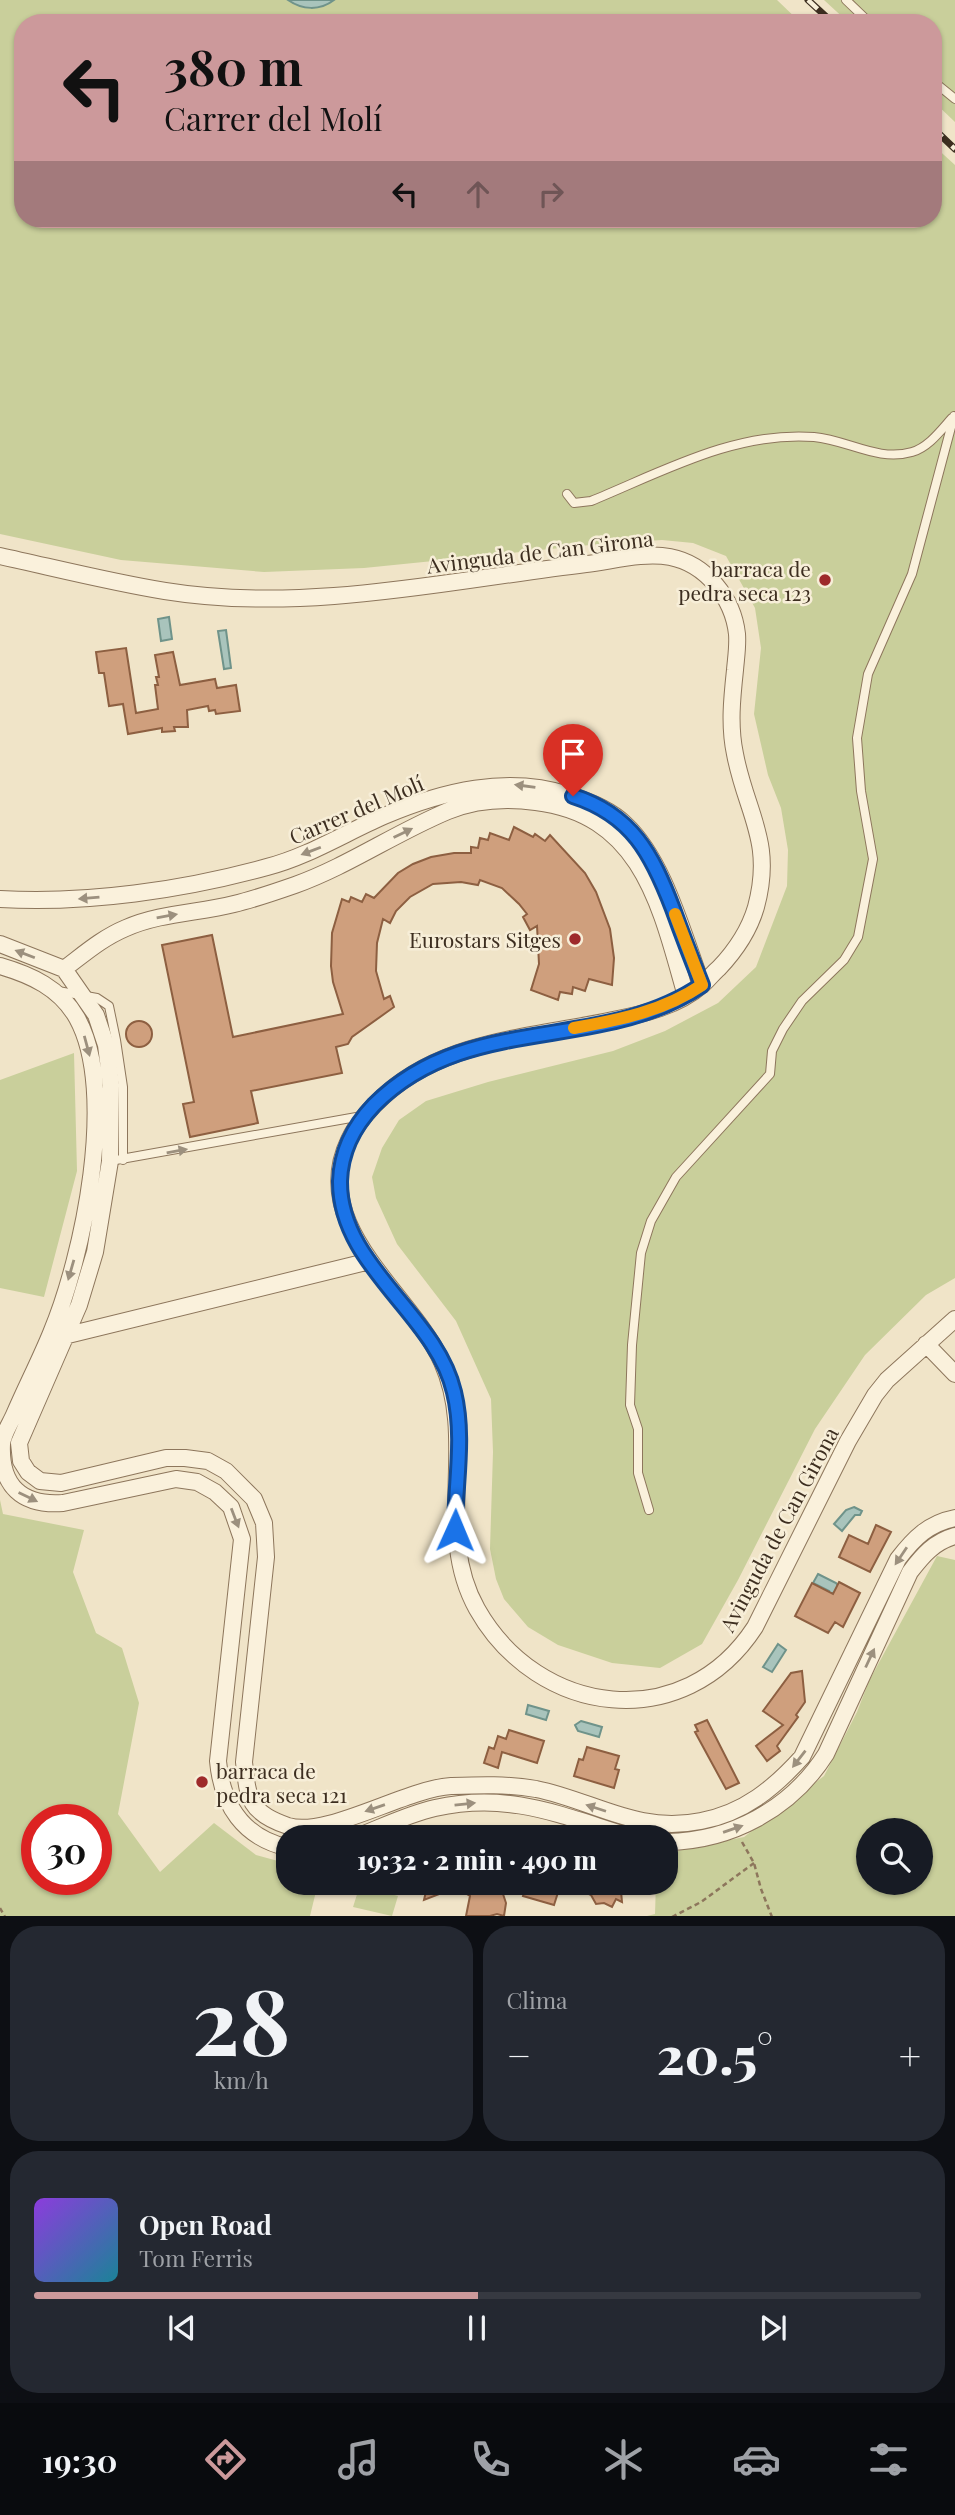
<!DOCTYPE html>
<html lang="es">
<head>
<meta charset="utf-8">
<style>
	body { margin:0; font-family:"Playfair Display",serif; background:#242831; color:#f1f3f6; height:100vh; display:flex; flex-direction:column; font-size:26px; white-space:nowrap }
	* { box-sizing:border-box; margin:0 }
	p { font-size:23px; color:#9ea1a6 }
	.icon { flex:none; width:38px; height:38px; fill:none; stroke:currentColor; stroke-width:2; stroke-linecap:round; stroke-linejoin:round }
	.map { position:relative; height:1916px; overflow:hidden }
	.side { display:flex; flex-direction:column; gap:10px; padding:10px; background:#0d0f14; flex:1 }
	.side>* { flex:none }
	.top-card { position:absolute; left:14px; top:14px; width:928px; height:214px; border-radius:28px; box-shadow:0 2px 5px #0004; background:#cc999b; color:#111; overflow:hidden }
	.tools { position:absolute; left:856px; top:1818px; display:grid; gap:14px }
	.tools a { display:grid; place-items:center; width:77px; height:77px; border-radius:50%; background:#171b24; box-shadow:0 2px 5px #0004; font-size:35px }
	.speed { position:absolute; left:21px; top:1804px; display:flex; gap:14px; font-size:35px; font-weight:700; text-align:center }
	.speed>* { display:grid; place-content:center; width:91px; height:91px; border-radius:50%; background:#171b24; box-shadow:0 2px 5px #0004; line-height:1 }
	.speed .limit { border:10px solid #d22; background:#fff; color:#111 }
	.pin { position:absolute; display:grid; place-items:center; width:60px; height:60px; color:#fff; margin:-72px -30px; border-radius:50% 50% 50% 0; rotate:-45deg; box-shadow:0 0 7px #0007 }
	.pin .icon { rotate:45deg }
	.me { position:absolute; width:77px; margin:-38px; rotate:1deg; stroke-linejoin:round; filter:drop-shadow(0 0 5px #0008) }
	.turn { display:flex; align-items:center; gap:24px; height:147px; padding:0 35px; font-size:32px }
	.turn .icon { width:91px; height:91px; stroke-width:2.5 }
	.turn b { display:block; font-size:49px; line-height:60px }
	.lanes { display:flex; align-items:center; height:66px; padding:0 35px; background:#0003; justify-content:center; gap:35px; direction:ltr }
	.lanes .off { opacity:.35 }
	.big { font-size:52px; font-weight:800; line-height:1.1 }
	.side .tile { flex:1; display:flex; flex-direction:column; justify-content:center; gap:10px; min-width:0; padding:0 24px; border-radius:28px; background:#242831 }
	.side .dial { align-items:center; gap:0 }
	.dial b { font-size:91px; line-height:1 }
	.song { display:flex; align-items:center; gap:21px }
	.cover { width:84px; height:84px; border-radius:10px; background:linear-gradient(135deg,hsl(270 70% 55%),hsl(190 70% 35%)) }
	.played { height:7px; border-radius:4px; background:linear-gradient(90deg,#cc999b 50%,#363941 50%) }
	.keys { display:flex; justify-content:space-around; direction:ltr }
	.heat { display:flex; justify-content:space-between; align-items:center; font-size:38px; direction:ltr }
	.side .tiles { flex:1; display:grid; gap:10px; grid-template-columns:1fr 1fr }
	.tile:last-child { grid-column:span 2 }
	.trip { position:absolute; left:276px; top:1825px; width:402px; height:70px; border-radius:28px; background:#171b24; box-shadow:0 2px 5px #0004; font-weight:800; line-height:70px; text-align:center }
	.menu { display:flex; height:112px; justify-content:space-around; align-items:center; background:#090b0e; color:#9ea1a6 }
	.menu .icon { width:49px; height:49px }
	.menu .current { color:#cc999b }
	.menu b { font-size:32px; color:#f1f3f6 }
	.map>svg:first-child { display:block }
	.green { fill:#c9cf9b; fill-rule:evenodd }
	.water { fill:#a9c4bc; stroke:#6f938a; stroke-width:2 }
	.building { fill:#cf9f7d; stroke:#8d5f41; stroke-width:2 }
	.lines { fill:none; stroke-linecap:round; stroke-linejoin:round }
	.service-casing { stroke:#8d765c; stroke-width:10 }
	.minor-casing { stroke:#8d765c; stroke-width:18 }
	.path { stroke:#8d765c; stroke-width:2.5; stroke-dasharray:5 3.5; stroke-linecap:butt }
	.service { stroke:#faf1dc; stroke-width:8 }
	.minor { stroke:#faf1dc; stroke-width:16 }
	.rail-casing { stroke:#3d2e20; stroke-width:7 }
	.rail { stroke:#f7eed8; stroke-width:4.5; stroke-dasharray:13; stroke-linecap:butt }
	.oneway { fill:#9c907e }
	.route-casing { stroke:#114b97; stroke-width:18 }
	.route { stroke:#1a73e8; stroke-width:12 }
	.slow { stroke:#f59e0b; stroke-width:12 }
	.poi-dot { fill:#9e2a2b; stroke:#f7eed8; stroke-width:2.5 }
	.labels { text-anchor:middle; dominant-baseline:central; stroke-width:5; stroke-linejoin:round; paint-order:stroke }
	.street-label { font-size:21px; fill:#3d2e20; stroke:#f7eed8 }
	.poi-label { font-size:21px; fill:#3d2e20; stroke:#f7eed8; text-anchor:end }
</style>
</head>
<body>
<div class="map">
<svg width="955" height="1917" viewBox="0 0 955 1917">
	<rect width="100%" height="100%" fill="#f0e4c8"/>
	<path class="green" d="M0 0H777L801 23H23V219H933V145L955 165V1278L926 1295 865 1355 815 1429 738 1580 702 1644 660 1668 612 1663 558 1645 528 1627 504 1599 496 1579 490 1549 493 1452 491 1399 456 1321 397 1244 376 1198 372 1177 382 1148 399 1120 426 1101 488 1082 613 1051 665 1031 718 1003 756 967 787 886 788 850 781 808 768 775 754 714 761 648 755 608 726 556 693 543 662 540 600 544 364 568 264 572 121 560 0 534Z
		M824 0H955V122L933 101V23H849Z
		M74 1053 77 1171 44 1297 0 1288V1080Z
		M0 1500 3 1514 84 1530 73 1572 96 1633 122 1648 139 1703 118 1814 160 1872 214 1823 256 1855 289 1864V1883H318L310 1916H0ZM37 1820H96V1880H37Z
		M937 1556 955 1560V1916L643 1917 655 1914 656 1883H667V1853L744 1837 824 1776 857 1712 869 1681ZM868 1830H920V1883H868Z
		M360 1885 398 1896 392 1916 353 1907Z"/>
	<path class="water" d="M288 0H334C320 11 302 10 288 0Z
		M169 617 172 639 161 641 158 619Z
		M226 630 231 668 224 669 218 631Z
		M854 1507 862 1511 860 1515H855L842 1531 834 1524 846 1510Z
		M818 1574 836 1583 848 1600 833 1593 826 1597 829 1591 813 1583Z
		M778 1644 786 1650 772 1672 763 1667Z
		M528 1705 549 1711 546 1720 526 1714Z
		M581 1721 602 1727 599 1737 578 1731 575 1725Z"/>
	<path class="building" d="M126 648 136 713 158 709 155 685H158L156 677H159L155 655 173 652 180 685 215 679 217 688 236 685 240 711 216 714 215 710 209 711 208 706 187 710 188 727H174L175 731 162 732V728L128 734 123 704 109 706 104 673H99L96 652Z
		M514 827 533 837 535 834 545 841 550 835 585 873 596 892 610 929 614 958 612 985 589 979 585 991 573 987 572 994 560 992 558 1000 531 990 539 964 537 926 530 930 523 917 527 914 519 904 502 888 480 880 478 885 461 882 433 884 410 897 396 911 390 923 383 919 377 943 376 971 384 999 390 996 394 1007 352 1037 348 1044 336 1047 342 1073 251 1091 258 1123 190 1137 183 1104 194 1102 162 945 212 935 233 1037 343 1014 333 982 331 966 332 933 342 899 349 902 351 897 362 902 366 894 374 898 398 873 413 864 431 857 454 853H471V847L478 848 480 838 488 840 490 833 509 840Z
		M126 1034a13 13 0 1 1 26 0a13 13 0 1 1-26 0Z
		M876 1525 891 1532 870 1572 839 1557 849 1535 868 1544Z
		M839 1582 860 1593 843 1627 835 1622 828 1633 795 1616 812 1583 833 1594Z
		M802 1671 805 1702 796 1715 798 1717 777 1746 780 1751 767 1761 756 1746 783 1725 763 1711 791 1673Z
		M707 1720 739 1783 726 1789 695 1732 698 1731 695 1725Z
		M509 1730 544 1741 537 1763 502 1752 498 1768 484 1763 489 1747 494 1749 498 1736 506 1739Z
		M587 1747 619 1756 615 1769 619 1770 614 1788 574 1776 579 1759 583 1760Z
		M428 1883H438L442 1893 424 1900Z
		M487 1883 495 1886 503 1894 506 1903 504 1916 497 1914 490 1916H466L470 1896 465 1893 475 1885Z
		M527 1883H561L554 1905 523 1896Z
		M590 1883H618L621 1891 622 1902 616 1899 612 1907 604 1903 596 1904 591 1895 585 1892Z"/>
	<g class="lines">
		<defs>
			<path id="service" d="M846 0 870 23
				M933 81 955 99
				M567 494 574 503 591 501C662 472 735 431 814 437 848 440 878 462 912 452 929 447 941 430 952 418
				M58 991 97 998 109 1006 116 1040 123 1087V1160
				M110 1161 362 1116
				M649 1510 638 1473V1429L630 1405 632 1345 641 1253 651 1221 676 1177 770 1074 772 1051 783 1029 802 1001 844 960 858 937 873 859 861 791 857 738 868 674 912 574 954 416"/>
			<path id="minor" d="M0 556C55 568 110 582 165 591 220 600 279 600 334 596 418 590 502 574 586 564 612 561 644 552 670 557 706 564 733 598 737 634 738 646 736 658 735 670 732 698 729 726 735 754 746 813 774 841 756 907 749 931 736 950 719 968 713 973 708 980 702 985 678 1006 644 1014 613 1020 536 1037 449 1039 387 1093 371 1107 358 1121 349 1140 307 1227 411 1293 442 1362 478 1442 433 1531 477 1609 538 1717 684 1736 755 1627L848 1441 875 1395 887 1380 955 1319
				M0 899C87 904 183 890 267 867 309 856 345 833 384 816 443 791 507 775 569 795 589 801 610 809 625 824 664 860 683 935 702 985
				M0 944 64 969 96 1015 106 1045 111 1085 110 1161 95 1252 79 1305 19 1443 21 1461 28 1472 40 1481 61 1483 166 1458H185L208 1461 226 1471 254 1499 264 1523 266 1557 244 1762C248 1799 249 1813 288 1826 327 1838 405 1789 451 1786 480 1785 507 1784 536 1789 595 1801 637 1834 701 1821 744 1813 774 1788 802 1757L898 1559C914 1538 929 1523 955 1518
				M0 966C31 975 60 988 77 1018 118 1092 83 1257 51 1333 40 1360 26 1387 14 1415 10 1424 3 1434 2 1444 0 1486 22 1506 63 1503L176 1479 197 1482 215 1492 231 1507 242 1539 218 1761C222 1805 243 1838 289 1848
				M64 969C84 954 102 938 126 928 160 913 198 913 234 904 255 899 275 892 295 885 348 866 395 833 448 811 475 800 507 798 536 802 643 815 661 909 686 996
				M61 1333 68 1335 370 1261
				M926 1344 955 1374
				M354 1838C380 1828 408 1814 435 1808 512 1791 564 1817 635 1838
				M667 1842C731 1841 791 1809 826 1754L910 1572C923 1555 934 1542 955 1536"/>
		</defs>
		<use href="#service" class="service-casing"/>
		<use href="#minor" class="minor-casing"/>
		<path class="path" d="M742 1842 754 1863 761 1889 772 1917
			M0 1908 5 1917
			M672 1917 701 1902 754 1863"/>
		<use href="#service" class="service"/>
		<use href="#minor" class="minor"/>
		<defs>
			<path id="rail" d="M808 0 833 23
				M933 128 955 149"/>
		</defs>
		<use href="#rail" class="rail-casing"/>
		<use href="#rail" class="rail"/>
	</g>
	<defs><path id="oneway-solid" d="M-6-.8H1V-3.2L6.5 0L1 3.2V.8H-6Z" transform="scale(1.75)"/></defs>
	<g class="oneway">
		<use href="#oneway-solid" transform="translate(525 786) rotate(-172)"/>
		<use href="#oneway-solid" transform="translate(403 833) rotate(-26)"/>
		<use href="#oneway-solid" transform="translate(311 851) rotate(159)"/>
		<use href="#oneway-solid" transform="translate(89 898) rotate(175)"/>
		<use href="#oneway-solid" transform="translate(167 916) rotate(-10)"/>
		<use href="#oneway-solid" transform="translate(25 954) rotate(-159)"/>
		<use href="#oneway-solid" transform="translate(87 1046) rotate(75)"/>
		<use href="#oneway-solid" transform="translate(177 1151) rotate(-10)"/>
		<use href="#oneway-solid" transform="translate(71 1270) rotate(106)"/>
		<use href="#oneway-solid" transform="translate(28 1497) rotate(26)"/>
		<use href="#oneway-solid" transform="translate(235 1518) rotate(69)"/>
		<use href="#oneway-solid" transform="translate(901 1556) rotate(124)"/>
		<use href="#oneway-solid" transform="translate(870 1658) rotate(-65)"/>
		<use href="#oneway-solid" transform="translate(799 1759) rotate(128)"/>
		<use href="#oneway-solid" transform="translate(465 1804) rotate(-6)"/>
		<use href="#oneway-solid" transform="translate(375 1808) rotate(161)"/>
		<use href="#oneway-solid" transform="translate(596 1808) rotate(-162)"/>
		<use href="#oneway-solid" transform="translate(733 1829) rotate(-19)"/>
	</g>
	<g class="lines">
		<defs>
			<path id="route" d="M455 1530C455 1485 465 1437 454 1392 436 1314 339 1266 340 1181 341 1152 354 1126 374 1105 467 1011 601 1054 702 985 692 960 682 934 673 909 652 854 632 815 573 796"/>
		</defs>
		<use href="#route" class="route-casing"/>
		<use href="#route" class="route"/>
		<path class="slow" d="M574 1028C619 1020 664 1011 702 985L675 914"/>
	</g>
	<g class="poi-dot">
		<circle cx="825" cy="580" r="7"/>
		<circle cx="575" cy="939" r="7"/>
		<circle cx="202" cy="1782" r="7"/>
	</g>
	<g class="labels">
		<g class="street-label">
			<text transform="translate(540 551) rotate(-7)">Avinguda de Can Girona</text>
			<text transform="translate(356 809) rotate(-23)">Carrer del Molí</text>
			<text transform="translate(778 1529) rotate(-62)">Avinguda de Can Girona</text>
		</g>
		<g class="poi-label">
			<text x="811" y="568">barraca de<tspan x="811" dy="24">pedra seca 123</tspan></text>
			<text x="561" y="939">Eurostars Sitges</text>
			<text x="216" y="1770" text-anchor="start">barraca de<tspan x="216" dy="24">pedra seca 121</tspan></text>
		</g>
	</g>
</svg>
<div class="tools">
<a><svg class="icon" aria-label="search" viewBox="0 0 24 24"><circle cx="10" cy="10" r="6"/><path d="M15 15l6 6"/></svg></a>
</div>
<div class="speed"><div class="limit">30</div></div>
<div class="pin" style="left:573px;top:796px;background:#d93025"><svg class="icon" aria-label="arrive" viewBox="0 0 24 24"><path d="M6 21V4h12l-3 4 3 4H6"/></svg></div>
<svg class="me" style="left:455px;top:1530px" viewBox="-20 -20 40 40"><path d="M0-17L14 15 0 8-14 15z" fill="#1a73e8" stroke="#fff" stroke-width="4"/></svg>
<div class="trip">19:32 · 2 min · 490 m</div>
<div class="top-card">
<div class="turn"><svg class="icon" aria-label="left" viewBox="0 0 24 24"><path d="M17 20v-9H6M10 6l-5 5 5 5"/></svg><div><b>380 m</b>Carrer del Molí</div></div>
<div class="lanes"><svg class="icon" aria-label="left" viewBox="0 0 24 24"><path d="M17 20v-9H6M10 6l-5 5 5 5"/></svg><svg class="icon off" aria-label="ahead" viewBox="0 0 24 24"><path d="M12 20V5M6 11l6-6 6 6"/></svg><svg class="icon off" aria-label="right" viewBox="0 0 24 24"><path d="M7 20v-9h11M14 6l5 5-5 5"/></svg></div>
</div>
</div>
<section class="side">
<div class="tiles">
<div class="tile dial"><b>28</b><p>km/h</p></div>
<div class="tile"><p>Clima</p>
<div class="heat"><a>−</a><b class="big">20.5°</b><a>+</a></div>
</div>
<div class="tile">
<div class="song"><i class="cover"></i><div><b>Open Road</b><p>Tom Ferris</p></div></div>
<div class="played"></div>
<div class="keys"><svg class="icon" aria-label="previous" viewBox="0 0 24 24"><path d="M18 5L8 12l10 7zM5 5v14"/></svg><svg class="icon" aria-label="pause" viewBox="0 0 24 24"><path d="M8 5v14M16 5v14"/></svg><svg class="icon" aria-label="next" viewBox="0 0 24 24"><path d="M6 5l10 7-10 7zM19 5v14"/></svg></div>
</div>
</div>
</section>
<nav class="menu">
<b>19:30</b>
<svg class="icon current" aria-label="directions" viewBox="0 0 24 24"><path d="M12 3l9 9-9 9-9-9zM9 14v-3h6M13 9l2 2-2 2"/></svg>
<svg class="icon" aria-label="music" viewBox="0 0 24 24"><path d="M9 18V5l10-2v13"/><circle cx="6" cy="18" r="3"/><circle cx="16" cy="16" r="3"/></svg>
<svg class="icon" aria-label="phone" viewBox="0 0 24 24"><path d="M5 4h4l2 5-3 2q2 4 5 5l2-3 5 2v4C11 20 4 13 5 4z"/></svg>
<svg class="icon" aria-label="climate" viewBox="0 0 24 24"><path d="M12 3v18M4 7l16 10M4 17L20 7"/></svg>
<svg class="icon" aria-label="car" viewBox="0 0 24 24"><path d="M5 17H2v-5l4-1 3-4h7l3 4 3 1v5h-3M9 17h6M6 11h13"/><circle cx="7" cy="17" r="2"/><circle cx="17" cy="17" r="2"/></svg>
<svg class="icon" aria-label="filters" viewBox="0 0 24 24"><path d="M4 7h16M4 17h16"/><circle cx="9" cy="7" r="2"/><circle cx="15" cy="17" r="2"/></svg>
</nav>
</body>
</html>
